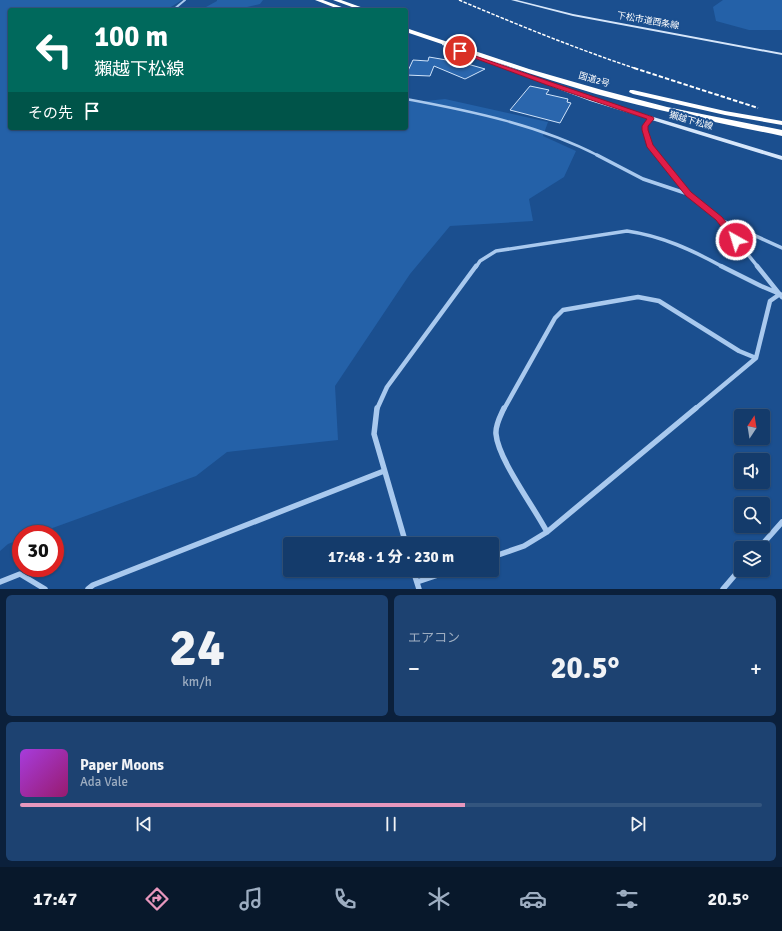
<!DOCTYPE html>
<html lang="ja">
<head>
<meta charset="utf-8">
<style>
	body { margin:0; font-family:Signika,"Noto Sans JP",sans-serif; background:#1d4271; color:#f1f3f6; height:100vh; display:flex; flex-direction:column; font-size:15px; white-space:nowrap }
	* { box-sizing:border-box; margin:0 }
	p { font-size:13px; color:#9dadc1 }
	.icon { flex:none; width:22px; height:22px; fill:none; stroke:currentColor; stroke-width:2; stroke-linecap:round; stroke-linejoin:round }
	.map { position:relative; height:589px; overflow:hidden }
	.side { display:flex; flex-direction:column; gap:6px; padding:6px; background:#0b203b; flex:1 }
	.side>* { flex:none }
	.guide { position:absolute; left:8px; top:8px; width:400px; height:122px; border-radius:4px; box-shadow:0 1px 3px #0004,0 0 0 1px #33557e; background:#00695c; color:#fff; overflow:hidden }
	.needle { width:26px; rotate:12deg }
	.controls { position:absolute; left:734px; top:409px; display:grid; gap:8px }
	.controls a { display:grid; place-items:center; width:36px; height:36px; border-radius:4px; background:#143b6b; box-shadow:0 1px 3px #0004,0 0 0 1px #33557e; font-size:20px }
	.speed { position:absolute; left:12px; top:525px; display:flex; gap:8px; font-size:20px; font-weight:700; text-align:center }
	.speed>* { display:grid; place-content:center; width:52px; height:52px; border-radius:50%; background:#143b6b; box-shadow:0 1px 3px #0004,0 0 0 1px #33557e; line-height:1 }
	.speed .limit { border:6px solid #d22; background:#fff; color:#111 }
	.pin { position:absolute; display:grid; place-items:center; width:34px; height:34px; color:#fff; margin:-17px; border:2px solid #fff; border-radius:50%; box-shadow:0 1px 4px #0007 }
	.me { position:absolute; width:44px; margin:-22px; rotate:321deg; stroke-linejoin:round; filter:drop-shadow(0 0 3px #0008) }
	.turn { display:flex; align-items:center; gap:14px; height:84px; padding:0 20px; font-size:18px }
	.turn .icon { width:52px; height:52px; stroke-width:2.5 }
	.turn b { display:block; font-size:28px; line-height:34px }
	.then { display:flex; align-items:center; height:38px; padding:0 20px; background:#0003; gap:8px; font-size:15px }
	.big { font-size:30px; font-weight:800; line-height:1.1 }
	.side .widget { flex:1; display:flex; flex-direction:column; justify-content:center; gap:6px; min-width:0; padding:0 14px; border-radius:6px; background:#1d4271 }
	.side .dial { align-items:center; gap:0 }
	.dial b { font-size:52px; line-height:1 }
	.song { display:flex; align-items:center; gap:12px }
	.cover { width:48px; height:48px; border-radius:6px; background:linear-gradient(135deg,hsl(280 70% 55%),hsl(320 70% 35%)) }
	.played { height:4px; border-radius:2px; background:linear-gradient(90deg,#e797bd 60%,#33557e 60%) }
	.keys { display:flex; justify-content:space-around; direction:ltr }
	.heat { display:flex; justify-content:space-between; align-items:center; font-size:22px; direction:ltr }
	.side .tiles { flex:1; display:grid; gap:6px; grid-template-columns:1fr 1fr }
	.widget:last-child { grid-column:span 2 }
	.trip { position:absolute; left:283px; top:537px; width:216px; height:40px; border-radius:4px; background:#143b6b; box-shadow:0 1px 3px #0004,0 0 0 1px #33557e; font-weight:800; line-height:40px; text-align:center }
	.tabs { display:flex; height:64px; justify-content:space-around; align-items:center; background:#08182b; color:#9dadc1 }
	.tabs .icon { width:28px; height:28px }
	.tabs .selected { color:#e797bd }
	.tabs b { font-size:18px; color:#f1f3f6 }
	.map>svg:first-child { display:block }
	.green { fill:#2461a8 }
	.building { fill:#2a66ad; stroke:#cfe3fa }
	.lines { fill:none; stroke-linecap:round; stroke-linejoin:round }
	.street-far4 { stroke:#a9c9ee; stroke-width:2 }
	.street-far3 { stroke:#a9c9ee; stroke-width:2.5 }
	.street-far2 { stroke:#a9c9ee; stroke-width:3.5 }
	.street-far1 { stroke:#a9c9ee; stroke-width:4.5 }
	.street { stroke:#a9c9ee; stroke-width:5.5 }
	.secondary { fill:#d6e6fa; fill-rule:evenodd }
	.highway { fill:#fff; fill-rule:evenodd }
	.rail-far1 { stroke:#fff; stroke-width:1.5; stroke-dasharray:3.5 1.5; stroke-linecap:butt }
	.rail { stroke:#fff; stroke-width:2; stroke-dasharray:4.5 2; stroke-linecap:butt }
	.route { fill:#e11d48; stroke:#92132f }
	.labels { text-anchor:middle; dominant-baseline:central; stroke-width:4; stroke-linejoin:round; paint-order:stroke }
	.far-street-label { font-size:9px; fill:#fff; stroke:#1b4f8f }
</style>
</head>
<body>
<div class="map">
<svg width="782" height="589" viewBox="0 0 782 589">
	<rect width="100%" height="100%" fill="#1b4f8f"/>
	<path class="green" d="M0 0H182L166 10H10V128H406V100L416 102 445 99 548 122 543 136 576 151 564 177 529 199 533 221 450 226 410 274 335 386 338 440 227 452 196 476 36 534H21V539L8 544 0 551Z
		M217 0H263L260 4C246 7 219 15 206 7L217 1Z
		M723 0H782V30H749L716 21 713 7Z"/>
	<path class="building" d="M429 57 464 63 485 69 465 79 434 66 430 76 406 75 413 60 428 61Z
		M530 86 549 90 546 94 568 99 567 102 571 103 560 123 510 110Z"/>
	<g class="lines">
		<path class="street-far4" d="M173 10 185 0"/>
		<path class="street-far3" d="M406 99C471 111 539 125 599 156
			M651 119 645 126C645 138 652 147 658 156"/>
		<path class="street-far2" d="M597 155 643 179 688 194
			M658 155 688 194 719 219 758 267
			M721 220 782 248
			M476 267 480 261 496 251 627 231C662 236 692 250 723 267"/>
		<path class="street-far1" d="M721 266 761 286 780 294
			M757 266 782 297
			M377 409 387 387 476 266
			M504 409 555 318 563 310 638 297 659 301 739 351 756 358
			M695 409 756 358 770 301 780 294"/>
		<path class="street" d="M377 408 374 434 406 544
			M504 408C501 415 495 425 496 434 498 459 534 507 547 532
			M759 548 782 522
			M492 557 524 546 547 532 696 408
			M413 570 419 589
			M0 582 20 574 45 589
			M417 582 453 570
			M88 589 93 585 384 471
			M723 589 741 568"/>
		<path class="secondary" d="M511 0H517L573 14 782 53V55L573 16Z
			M442 43H446L594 99 782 156V160L590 101 442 45Z"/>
		<path class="highway" d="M315 0H323L347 9 341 10Z
			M333 0H341L369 10H360Z
			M406 28 529 69 602 90 667 107 782 130V136C720 123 657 111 596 94 532 75 469 53 406 32Z
			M630 90H633L725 111 782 121V125L725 115 633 94 629 92Z"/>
		<path class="rail-far1" d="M459 0C518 25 577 49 637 69"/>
		<path class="rail" d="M634 68 758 108"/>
	</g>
	<path class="route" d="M458 50 653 117 654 119 648 126V130L653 145 691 192 722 217 739 238V242H733L716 220 686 196 647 147 642 130V126L647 119 547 85 458 52Z"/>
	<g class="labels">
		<g class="far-street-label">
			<text transform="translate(648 21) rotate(10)">下松市道西条線</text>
			<text transform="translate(594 80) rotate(16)">国道2号</text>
			<text transform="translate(691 121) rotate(16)">獺越下松線</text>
		</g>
	</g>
</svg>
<div class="controls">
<a><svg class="needle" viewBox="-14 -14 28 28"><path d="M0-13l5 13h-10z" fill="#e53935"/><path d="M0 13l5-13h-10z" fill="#9dadc1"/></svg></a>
<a><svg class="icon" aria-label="sound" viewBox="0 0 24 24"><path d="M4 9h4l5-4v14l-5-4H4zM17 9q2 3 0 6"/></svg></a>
<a><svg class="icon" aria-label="search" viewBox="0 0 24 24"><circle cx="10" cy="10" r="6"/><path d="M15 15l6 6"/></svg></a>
<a><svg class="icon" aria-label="layers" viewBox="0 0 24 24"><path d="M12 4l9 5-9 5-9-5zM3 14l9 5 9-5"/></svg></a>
</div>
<div class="speed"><div class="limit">30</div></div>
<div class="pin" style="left:460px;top:51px;background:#d93025"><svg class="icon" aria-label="arrive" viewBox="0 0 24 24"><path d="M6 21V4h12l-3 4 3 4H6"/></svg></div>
<svg class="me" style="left:736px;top:240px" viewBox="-20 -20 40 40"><circle r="17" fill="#e11d48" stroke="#fff" stroke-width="3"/><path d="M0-11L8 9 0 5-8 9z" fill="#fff"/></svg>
<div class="trip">17:48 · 1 分 · 230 m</div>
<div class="guide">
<div class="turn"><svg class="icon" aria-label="left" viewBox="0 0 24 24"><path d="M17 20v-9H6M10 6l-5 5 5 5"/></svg><div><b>100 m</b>獺越下松線</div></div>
<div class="then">その先<svg class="icon" aria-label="arrive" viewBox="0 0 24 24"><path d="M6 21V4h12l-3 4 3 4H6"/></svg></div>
</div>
</div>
<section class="side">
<div class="tiles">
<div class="widget dial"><b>24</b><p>km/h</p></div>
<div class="widget"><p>エアコン</p>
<div class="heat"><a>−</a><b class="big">20.5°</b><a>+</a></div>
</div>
<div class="widget">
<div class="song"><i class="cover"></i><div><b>Paper Moons</b><p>Ada Vale</p></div></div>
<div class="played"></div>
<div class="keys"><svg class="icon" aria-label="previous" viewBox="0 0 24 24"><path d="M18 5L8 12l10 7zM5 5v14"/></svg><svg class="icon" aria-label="pause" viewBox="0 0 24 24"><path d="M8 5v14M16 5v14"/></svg><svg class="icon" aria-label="next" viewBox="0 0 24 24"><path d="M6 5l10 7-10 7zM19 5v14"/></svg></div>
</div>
</div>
</section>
<nav class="tabs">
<b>17:47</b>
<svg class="icon selected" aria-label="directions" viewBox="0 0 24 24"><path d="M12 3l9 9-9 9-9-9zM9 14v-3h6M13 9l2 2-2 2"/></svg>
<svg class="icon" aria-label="music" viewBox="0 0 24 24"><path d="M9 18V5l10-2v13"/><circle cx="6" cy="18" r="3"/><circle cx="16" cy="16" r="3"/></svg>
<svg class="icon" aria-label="phone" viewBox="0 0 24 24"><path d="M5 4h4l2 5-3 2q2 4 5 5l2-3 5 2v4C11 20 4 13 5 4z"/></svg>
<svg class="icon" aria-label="climate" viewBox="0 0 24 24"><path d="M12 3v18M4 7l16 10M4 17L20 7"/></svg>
<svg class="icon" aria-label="car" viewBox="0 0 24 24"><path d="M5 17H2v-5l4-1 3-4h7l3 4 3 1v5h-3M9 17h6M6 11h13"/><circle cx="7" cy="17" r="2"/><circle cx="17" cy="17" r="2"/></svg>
<svg class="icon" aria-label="filters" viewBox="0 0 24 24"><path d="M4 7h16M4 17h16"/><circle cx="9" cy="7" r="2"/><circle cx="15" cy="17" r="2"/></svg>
<b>20.5°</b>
</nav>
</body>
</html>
